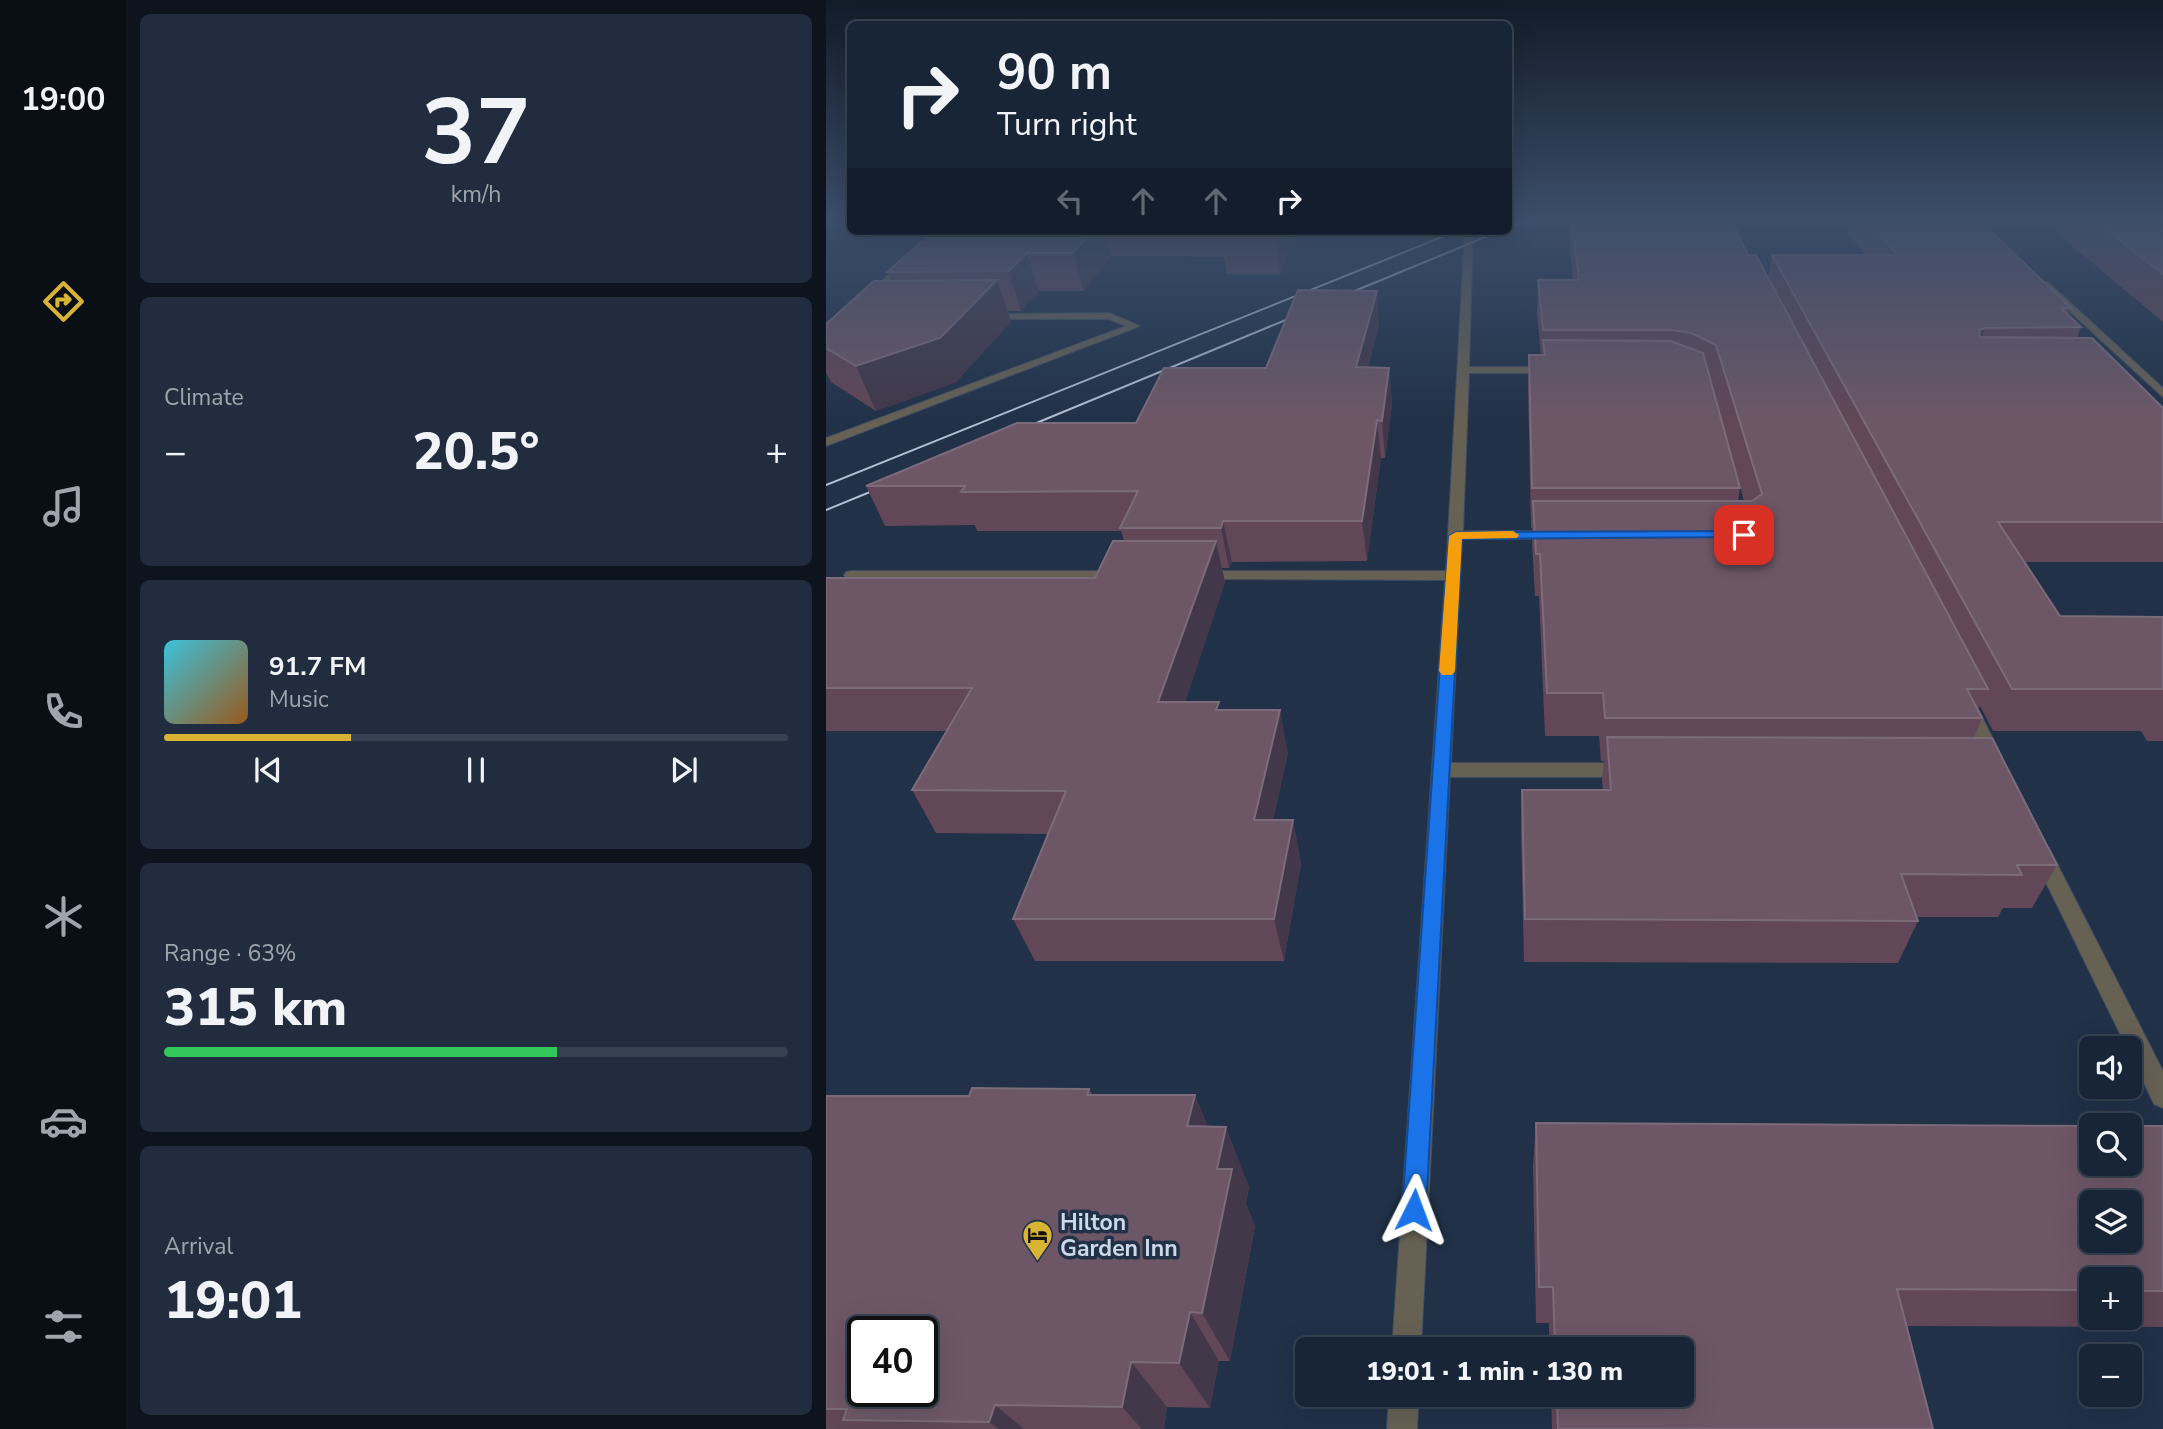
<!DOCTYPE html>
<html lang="en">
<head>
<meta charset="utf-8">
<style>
	body { margin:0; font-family:"Nunito Sans",sans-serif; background:#212d3e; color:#f1f3f6; height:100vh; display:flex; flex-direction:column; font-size:26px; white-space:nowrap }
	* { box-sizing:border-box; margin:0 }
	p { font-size:23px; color:#9fa5ad }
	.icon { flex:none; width:38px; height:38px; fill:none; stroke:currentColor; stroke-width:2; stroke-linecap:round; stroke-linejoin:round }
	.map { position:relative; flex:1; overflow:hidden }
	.details { display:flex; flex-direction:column; gap:14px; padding:14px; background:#0d141e; width:700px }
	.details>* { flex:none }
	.hud { position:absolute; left:21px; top:21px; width:665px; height:214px; border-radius:10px; box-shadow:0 7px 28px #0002,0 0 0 2px #364251; background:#182536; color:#f1f3f6; overflow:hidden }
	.tools { position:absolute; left:1253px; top:1036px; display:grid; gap:14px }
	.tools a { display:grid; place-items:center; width:63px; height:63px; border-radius:10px; background:#182536; box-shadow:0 7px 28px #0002,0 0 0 2px #364251; font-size:35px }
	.speed { position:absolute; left:21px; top:1316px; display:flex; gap:14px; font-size:35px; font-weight:700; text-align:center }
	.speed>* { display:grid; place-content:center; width:91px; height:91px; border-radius:50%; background:#182536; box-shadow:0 7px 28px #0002,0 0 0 2px #364251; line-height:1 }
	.speed .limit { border:4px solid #111; border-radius:10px; background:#fff; color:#111 }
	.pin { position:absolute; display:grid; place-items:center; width:60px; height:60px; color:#fff; margin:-30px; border-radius:14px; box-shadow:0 4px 10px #0006 }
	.me { position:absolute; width:77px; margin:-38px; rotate:3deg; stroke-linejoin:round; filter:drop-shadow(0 0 5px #0008) }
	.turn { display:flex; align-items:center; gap:24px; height:147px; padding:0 35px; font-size:32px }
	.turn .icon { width:91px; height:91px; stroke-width:2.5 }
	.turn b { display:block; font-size:49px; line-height:60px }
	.lanes { display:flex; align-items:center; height:66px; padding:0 35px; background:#0003; justify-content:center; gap:35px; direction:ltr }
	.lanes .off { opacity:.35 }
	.big { font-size:52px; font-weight:800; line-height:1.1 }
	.details .tile { flex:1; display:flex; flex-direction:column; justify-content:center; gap:10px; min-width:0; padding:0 24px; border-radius:10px; background:#212d3e }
	.details .dial { align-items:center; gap:0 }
	.dial b { font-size:91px; line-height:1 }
	.song { display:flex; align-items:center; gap:21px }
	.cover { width:84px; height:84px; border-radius:10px; background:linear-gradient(135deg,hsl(190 70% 55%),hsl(30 70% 35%)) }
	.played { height:7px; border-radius:4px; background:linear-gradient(90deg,#d9b334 30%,#364251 30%) }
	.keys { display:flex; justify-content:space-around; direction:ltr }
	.heat { display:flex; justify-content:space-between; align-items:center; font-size:38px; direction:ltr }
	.charge { height:10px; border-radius:5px; background:linear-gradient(90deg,#34c759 63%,#364251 0) }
	.trip { position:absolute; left:469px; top:1337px; width:399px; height:70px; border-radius:10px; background:#182536; box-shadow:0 7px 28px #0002,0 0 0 2px #364251; font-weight:800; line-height:70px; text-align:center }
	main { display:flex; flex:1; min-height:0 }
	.dock { display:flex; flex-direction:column; width:126px; justify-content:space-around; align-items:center; background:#0a0f16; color:#9fa5ad }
	.dock .icon { width:49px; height:49px }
	.dock .on { color:#d9b334 }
	.dock b { font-size:32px; color:#f1f3f6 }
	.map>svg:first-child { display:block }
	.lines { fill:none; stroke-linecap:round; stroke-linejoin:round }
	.minor-casing { stroke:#3c4c62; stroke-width:2 }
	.minor { fill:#676154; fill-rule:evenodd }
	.tram { stroke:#b4c0d0; stroke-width:2 }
	.wall { fill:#614757; fill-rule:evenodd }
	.shaded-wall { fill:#42384a }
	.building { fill:#6d5767; stroke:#7c6b7b; stroke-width:2; fill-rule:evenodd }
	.route { fill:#1a73e8; stroke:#114b97; stroke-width:2 }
	.slow { fill:#f59e0b }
	.labels { text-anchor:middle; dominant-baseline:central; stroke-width:7; stroke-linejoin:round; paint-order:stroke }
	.near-poi-label { font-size:23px; font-weight:bold; fill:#ced9e8; stroke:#203148; text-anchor:start }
</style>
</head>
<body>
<main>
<nav class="dock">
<b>19:00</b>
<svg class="icon on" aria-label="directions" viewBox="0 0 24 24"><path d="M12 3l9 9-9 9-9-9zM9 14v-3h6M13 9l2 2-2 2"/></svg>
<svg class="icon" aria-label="music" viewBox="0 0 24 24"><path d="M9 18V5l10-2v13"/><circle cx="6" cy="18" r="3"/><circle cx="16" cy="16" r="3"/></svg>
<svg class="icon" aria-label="phone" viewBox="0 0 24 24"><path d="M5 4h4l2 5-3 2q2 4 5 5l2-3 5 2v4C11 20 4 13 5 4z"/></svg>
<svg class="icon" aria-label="climate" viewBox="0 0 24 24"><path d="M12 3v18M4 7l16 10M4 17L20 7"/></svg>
<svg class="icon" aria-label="car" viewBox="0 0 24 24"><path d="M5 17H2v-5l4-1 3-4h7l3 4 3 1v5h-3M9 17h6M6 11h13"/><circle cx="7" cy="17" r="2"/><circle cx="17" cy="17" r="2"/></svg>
<svg class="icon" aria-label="filters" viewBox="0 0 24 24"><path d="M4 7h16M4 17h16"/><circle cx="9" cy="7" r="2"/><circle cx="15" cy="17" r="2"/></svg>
</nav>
<section class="details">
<div class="tile dial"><b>37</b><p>km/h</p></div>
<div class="tile"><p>Climate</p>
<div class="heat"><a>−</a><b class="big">20.5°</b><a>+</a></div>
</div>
<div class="tile">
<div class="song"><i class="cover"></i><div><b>91.7 FM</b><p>Music</p></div></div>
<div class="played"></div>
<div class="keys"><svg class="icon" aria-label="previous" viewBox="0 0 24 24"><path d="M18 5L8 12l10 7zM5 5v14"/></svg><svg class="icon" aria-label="pause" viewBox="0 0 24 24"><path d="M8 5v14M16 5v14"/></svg><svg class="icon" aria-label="next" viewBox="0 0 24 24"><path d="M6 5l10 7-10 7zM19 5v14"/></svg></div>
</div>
<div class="tile"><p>Range · 63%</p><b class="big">315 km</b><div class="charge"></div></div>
<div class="tile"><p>Arrival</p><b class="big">19:01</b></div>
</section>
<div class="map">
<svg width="1337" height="1429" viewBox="0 0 1337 1429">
	<rect width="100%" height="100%" fill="#203148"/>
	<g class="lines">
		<defs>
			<path id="minor" d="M0 221H24V224L0 225Z
				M682 221H770V222L766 225H682Z
				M878 222V221L1047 222 1043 225H882Z
				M1126 222V221L1253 222 1249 225H1130Z
				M113 231H123L45 299H39V295Z
				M639 231H647L643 367H725L731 370 725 373H643L637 531H729L736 535 729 539H636L625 763H800L807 765 809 770 807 775 800 777H624L595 1349H566L619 580 375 579 368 575 375 571H620Z
				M1216 282H1222L1337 388V397L1216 286Z
				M283 313 314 326 0 446V438L300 326 282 319H160L156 318V314Z
				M25 571H295L302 575 295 579 20 578 18 575 20 572Z
				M1142 701 1151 707 1176 757 1173 762H1161L1158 757 1133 707Z
				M1216 846 1223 848 1337 1071V1108L1328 1104 1304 1054V1048H1301L1206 854 1209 848Z
				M563 1395H593L591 1429H561Z"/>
		</defs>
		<use href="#minor" class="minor-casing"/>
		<use href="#minor" class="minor"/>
		<path class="tram" d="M682 227 696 221
			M514 297 674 231
			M191 431 479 312
			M0 485 631 231
			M0 510 61 485"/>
	</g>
	<path class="wall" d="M744 221H906L922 255 942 278 946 255H1039L1018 228 1020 221H1044L1245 308 1242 314 1255 327 1251 338 1337 408V562H1199L1234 616 1337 617V741H1321L1315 731H1167L1154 706 1152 710 1156 718 1148 738 1231 865 1206 908H1177L1172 917H1091L1092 921 1072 963 698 962 695 833 696 790H777L776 780 778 761H775L773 736H719L713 596H709L706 542V528H705L702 391 703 355H715L711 313 712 280H747L743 238ZM896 421 918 501H912L914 488Z
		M1227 221H1337V322L1225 228Z
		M108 231H472L454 274H401L398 257 285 256 258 291H213L195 311H181L185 322 130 382 50 411 5 382 0 372V324L65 281 61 272Z
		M553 324 542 367 563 368 566 404 559 458H555L541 561 406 562 403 568H396L399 582 359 702 395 710 462 753 447 820H467L475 863 458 961H209L187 919 222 834 110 833 86 790 121 731H0V578H269L298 541 295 531H151L149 525 59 526 40 486 310 423 440 368Z
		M263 1089 267 1095 382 1127 423 1186 420 1204 429 1226 404 1361H393L384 1408 341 1407 338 1429H0V1096H143Z
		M710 1123 1337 1126V1327L1080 1326 1107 1429H726L725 1395H856V1349H723V1323H710L707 1166ZM1265 1279H1304V1318H1265Z"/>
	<path class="shaded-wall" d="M266 231H279L285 256 258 291 247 253Z
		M451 231H472L454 274 449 236Z
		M201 253 213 291 195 311 183 271Z
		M171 280 185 322 130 382 50 411 30 366Z
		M551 291 553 324 534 403 530 367Z
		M1159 328 1148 362 1153 330Z
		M563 368 566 404 559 458 556 421Z
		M551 420 555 458 541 561 536 521Z
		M397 521 406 562 403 568 395 528Z
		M390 541 399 582 345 745 332 702Z
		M454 710 462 753 438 863 428 820Z
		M467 820 475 863 458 961 448 919Z
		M369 1095 394 1155 361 1126Z
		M400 1127 423 1186 420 1204 429 1226 404 1361 376 1313 391 1169Z
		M364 1312 393 1361 384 1408 353 1363Z
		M305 1362 341 1407 338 1429H316L296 1407Z
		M169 1405 198 1429H173L163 1422Z"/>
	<path class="building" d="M746 221H906L922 255H930L1162 689H1141L1156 718H779L777 693H721L714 554H710L707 501H926L936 494 890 345 865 333 846 330H717L712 280H753Z
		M1044 221H1154L1245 308H1235L1255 327 1159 328 1153 330 1154 337 1266 338 1337 408V522H1172L1234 616 1337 617V689H1186L946 255H1071Z
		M1269 221H1337V274Z
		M108 231H266L247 253H201L183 271 61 272Z
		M398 231H451L449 236H395Z
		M171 280 114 338 30 366 0 348V324L48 281Z
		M472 290 551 291 530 367 563 368 556 421 551 420 536 521H397L395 528H294L312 491 135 492 139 486H40L191 423H310L338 368H440Z
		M717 340 845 341 877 353 914 488H706L703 355H719Z
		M287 541H390L332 702H393L390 710H454L428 820H467L448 919H187L240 791 86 790 146 688H0V578H269Z
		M781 737 1166 738 1231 865H1191L1196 875 1075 874 1092 921 699 919 696 790H785Z
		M146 1088 263 1089 261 1095H369L361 1126 400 1127 391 1169H406L376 1313 364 1312 353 1363 305 1362 296 1407 169 1405 163 1422 17 1420 21 1409H0V1096H143ZM37 1332H96V1391H37Z
		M710 1123 1265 1126V1164H1304V1126H1337V1291H1304V1279H1265V1290L1071 1289 1107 1429H732L731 1395H856V1349H729L727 1287H713ZM1265 1202H1304V1241H1265Z"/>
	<linearGradient id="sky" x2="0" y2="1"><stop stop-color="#121b28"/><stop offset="0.52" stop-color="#3c4e6a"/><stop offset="1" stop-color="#3c4e6a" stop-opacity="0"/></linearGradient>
	<rect width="1337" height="422" fill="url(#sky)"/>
	<path class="route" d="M918 531 923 532V537L636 539 600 1210 597 1219 588 1222 580 1219 576 1210 623 536 630 532Z"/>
	<path class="slow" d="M687 531 693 535 691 538 636 539 629 671 626 675H616L613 671 623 536 630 532Z"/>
	<defs>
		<symbol id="hotel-pin" viewBox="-11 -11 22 30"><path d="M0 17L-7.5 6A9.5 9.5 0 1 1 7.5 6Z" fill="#d9b334" stroke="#203148"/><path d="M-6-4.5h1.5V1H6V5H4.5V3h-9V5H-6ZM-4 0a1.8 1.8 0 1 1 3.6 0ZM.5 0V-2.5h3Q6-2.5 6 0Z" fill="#111"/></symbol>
	</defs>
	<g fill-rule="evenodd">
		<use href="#hotel-pin" x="194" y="1218" width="35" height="47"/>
	</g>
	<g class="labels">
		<g class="near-poi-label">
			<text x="234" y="1222">Hilton<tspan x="234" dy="26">Garden Inn</tspan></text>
		</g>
	</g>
</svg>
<div class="tools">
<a><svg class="icon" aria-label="sound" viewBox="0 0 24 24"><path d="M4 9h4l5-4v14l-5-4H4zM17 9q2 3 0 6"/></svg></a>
<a><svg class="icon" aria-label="search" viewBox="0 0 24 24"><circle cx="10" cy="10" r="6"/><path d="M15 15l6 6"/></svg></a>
<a><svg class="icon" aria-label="layers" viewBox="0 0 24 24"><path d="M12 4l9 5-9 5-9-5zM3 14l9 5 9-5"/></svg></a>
<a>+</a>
<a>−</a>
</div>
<div class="speed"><div class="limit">40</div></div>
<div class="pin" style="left:918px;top:535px;background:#d93025"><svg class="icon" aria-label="arrive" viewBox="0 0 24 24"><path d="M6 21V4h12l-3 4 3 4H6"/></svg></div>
<svg class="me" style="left:588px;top:1210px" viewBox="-20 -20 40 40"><path d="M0-17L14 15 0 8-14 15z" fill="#1a73e8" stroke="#fff" stroke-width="4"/></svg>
<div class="trip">19:01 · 1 min · 130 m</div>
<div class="hud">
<div class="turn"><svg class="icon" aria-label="right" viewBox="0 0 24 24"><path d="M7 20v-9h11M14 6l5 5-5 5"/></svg><div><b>90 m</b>Turn right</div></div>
<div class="lanes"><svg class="icon off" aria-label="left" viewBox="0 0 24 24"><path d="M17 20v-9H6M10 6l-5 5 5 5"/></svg><svg class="icon off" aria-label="ahead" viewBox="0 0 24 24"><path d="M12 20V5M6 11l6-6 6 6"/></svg><svg class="icon off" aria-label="ahead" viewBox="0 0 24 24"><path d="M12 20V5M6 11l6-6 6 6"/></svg><svg class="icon" aria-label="right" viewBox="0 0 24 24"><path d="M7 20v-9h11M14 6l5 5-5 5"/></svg></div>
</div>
</div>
</main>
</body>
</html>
